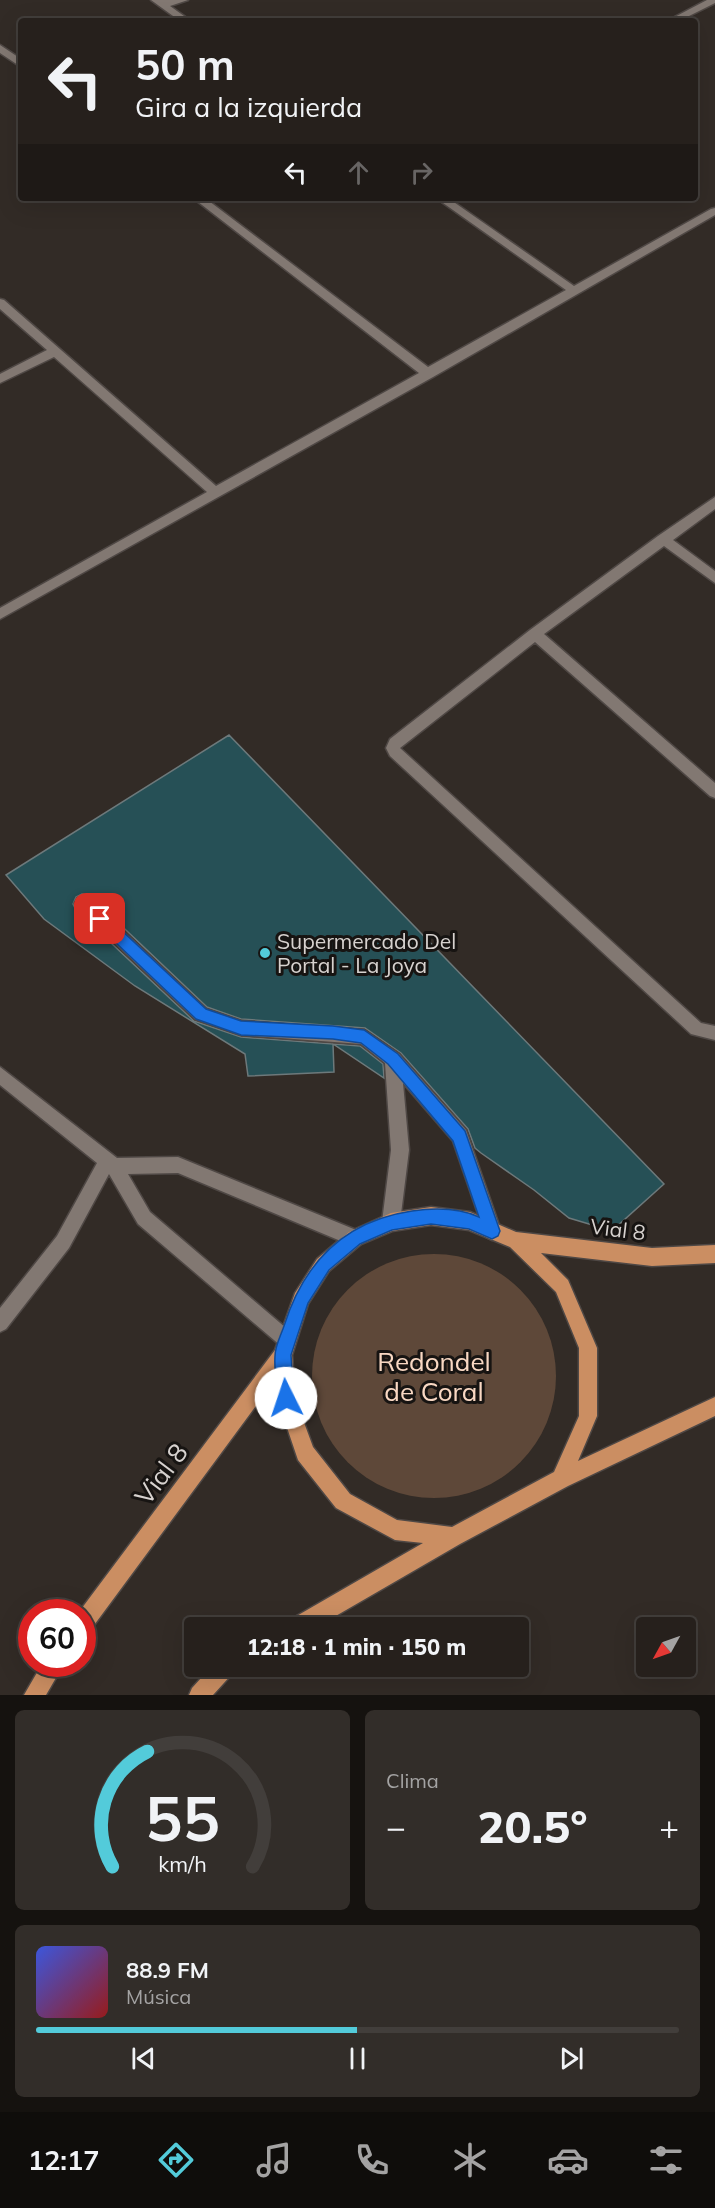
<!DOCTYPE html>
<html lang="es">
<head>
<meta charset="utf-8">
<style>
	body { margin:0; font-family:Mulish,sans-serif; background:#322d29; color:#f1f3f6; height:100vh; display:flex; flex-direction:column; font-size:22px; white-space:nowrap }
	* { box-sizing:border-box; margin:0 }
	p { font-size:20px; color:#a4a3a3 }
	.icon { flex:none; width:33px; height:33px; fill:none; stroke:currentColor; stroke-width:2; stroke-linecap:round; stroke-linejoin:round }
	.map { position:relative; height:1695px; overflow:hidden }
	.details { display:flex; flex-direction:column; gap:15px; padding:15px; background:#15120f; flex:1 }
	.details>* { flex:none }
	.top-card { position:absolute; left:18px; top:18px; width:680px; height:183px; border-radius:6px; box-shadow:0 6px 24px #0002,0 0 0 2px #423e3b; background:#26201c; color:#f1f3f6; overflow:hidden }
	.needle { width:39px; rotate:230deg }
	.tools { position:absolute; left:636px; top:1617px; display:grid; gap:12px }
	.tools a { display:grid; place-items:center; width:60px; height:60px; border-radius:6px; background:#26201c; box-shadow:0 6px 24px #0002,0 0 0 2px #423e3b; font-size:30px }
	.speed { position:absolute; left:18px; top:1599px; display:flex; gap:12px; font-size:30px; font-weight:700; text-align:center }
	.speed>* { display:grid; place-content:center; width:78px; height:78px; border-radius:50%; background:#26201c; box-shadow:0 6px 24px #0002,0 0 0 2px #423e3b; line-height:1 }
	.speed .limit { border:9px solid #d22; background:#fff; color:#111 }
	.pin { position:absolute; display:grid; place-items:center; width:51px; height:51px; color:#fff; margin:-26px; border-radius:12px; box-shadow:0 3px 9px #0006 }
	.me { position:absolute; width:66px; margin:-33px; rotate:356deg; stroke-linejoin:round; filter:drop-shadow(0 0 4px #0008) }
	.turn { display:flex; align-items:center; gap:21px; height:126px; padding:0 18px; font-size:27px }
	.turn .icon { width:78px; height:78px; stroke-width:2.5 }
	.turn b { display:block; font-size:42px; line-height:51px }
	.lanes { display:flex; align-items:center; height:57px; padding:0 18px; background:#0003; justify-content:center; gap:30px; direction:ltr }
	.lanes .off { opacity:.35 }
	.big { font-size:45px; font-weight:800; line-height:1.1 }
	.details .widget { flex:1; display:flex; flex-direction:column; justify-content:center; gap:9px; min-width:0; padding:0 21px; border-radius:9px; background:#322d29 }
	.details .dial { align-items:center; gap:0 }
	.dial svg { height:156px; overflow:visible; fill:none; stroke:#423e3b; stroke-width:7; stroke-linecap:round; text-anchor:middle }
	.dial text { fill:#f1f3f6; stroke:none }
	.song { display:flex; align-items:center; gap:18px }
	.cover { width:72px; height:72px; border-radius:9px; background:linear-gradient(135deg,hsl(230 70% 55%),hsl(0 70% 35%)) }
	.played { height:6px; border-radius:3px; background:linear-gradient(90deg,#53cbda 50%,#423e3b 50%) }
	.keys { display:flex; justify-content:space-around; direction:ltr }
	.heat { display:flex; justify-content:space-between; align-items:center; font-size:33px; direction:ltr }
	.details .tiles { flex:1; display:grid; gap:15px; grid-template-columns:1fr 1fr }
	.widget:last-child { grid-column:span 2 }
	.trip { position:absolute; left:184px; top:1617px; width:345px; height:60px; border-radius:6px; background:#26201c; box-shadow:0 6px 24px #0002,0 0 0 2px #423e3b; font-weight:800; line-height:60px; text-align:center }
	.dock { display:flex; height:96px; justify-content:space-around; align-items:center; background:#0f0d0b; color:#a4a3a3 }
	.dock .icon { width:42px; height:42px }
	.dock .active { color:#53cbda }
	.dock b { font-size:27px; color:#f1f3f6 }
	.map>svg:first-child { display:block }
	.green { fill:#5e4839 }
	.building { fill:#265056; stroke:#6d797b; stroke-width:1.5 }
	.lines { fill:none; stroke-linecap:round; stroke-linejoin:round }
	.minor-casing { stroke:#4f4845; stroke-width:3 }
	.major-casing { stroke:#4f4845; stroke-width:3 }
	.minor { fill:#827872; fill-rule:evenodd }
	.major { fill:#cb8e62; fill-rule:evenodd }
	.route { fill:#1a73e8; stroke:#114b97; stroke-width:1.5 }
	.poi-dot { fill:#53cbda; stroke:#171412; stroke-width:2 }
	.labels { text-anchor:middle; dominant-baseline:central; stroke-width:6; stroke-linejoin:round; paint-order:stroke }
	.poi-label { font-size:21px; fill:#d7d2cf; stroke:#171412; text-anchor:start }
	.street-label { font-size:21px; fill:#d7d2cf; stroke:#171412 }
	.near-park-label { font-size:26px; fill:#f9d8c3; stroke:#171412 }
	.near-street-label { font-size:26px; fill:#d7d2cf; stroke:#171412 }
</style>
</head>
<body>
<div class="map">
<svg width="715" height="1695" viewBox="0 0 715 1695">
	<rect width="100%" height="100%" fill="#322b26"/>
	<path class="green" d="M312 1376a122 122 0 1 1 244 0a122 122 0 1 1-244 0Z"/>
	<path class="building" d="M229 735 664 1184 615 1228 609 1230 569 1218 534 1190 481 1153 475 1148 468 1129 401 1053 365 1028 241 1019 207 1007 90 896 82 894 76 897 73 904 76 910 194 1021 241 1037 360 1046 383 1064 384 1078 333 1044 334 1072 248 1076 245 1054 135 986 44 919 6 875Z"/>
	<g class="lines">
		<defs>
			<path id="minor" d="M151 0H188L170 6 191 21H180Z
				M707 0H715V3L679 21H667Z
				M0 45 21 59V67L0 53Z
				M193 198H205L428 367 566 290 436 198H448L574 286 711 209 715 208V215L433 377 0 619V608L207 492 54 357 0 383V374L47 350 0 309V299L4 300 216 486 419 373Z
				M715 497V509L673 540 715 571V583L664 546 544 634 715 783V798L710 796 535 642 400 748 701 1023 715 1026V1040L691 1034 390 756 386 748 390 739 530 630 658 536Z
				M83 896 88 898 206 1009 241 1021 364 1030 399 1054 466 1130 501 1231 498 1237 492 1240 486 1237 453 1141 403 1083 409 1150 400 1222 397 1228 391 1231 385 1228 382 1222 391 1150 385 1063 361 1044 241 1035 195 1019 78 908 75 903 78 898Z
				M0 1067 117 1158 178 1157 361 1232 364 1238 361 1244 355 1247 178 1173 128 1174 150 1212 293 1334 296 1340 293 1346 287 1349 281 1346 138 1224 109 1174 69 1248 6 1329 0 1332V1308L57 1236 97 1163 0 1085Z"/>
			<path id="major" d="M431 1207 470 1212 516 1232 652 1248 715 1245V1263L652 1266 541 1253 568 1280 597 1348V1416L578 1461 715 1397V1416L568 1486 460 1544 315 1628H285L288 1621 423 1543 395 1540 336 1508 298 1460 277 1398 275 1380 89 1632 82 1635V1612H79L275 1350 295 1293 317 1259 349 1232 391 1213ZM431 1225 469 1230 510 1247 556 1292 579 1348V1416L554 1472 452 1527 397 1520 350 1494 313 1447 295 1398 292 1355 308 1304 329 1271 361 1244 392 1231Z
				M42 1664H64L46 1695H24Z
				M212 1666H236L233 1673 213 1695H189L192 1688Z"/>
		</defs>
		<use href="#minor" class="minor-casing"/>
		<use href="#major" class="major-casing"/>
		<use href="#minor" class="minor"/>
		<use href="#major" class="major"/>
	</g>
	<path class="route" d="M100 913 105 915 206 1009 241 1021 333 1026 364 1030 398 1054 465 1131 500 1231 498 1236 492 1239 469 1229 431 1224 392 1230 360 1244 329 1270 308 1303 291 1355 294 1398 292 1404 286 1406 280 1404 277 1398C277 1384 274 1370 275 1356 275 1346 281 1335 284 1326 304 1262 344 1221 412 1211 433 1208 459 1208 479 1217L453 1141 388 1064 361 1043 333 1039 241 1035 196 1019 95 923 93 919 95 915Z"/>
	<circle class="poi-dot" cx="265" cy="953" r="6"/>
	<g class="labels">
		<g class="poi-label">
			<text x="277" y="941">Supermercado Del<tspan x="277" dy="24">Portal - La Joya</tspan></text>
		</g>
		<g class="street-label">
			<text transform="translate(618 1229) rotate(7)">Vial 8</text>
		</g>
		<g class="near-park-label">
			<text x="434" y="1361">Redondel<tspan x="434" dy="30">de Coral</tspan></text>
		</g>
		<g class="near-street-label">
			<text transform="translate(161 1474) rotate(-53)">Vial 8</text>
		</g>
	</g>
</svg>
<div class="tools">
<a><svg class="needle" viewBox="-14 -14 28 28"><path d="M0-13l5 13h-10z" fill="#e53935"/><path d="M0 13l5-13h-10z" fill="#a4a3a3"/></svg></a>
</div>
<div class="speed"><div class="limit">60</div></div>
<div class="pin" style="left:100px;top:919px;background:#d93025"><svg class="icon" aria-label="arrive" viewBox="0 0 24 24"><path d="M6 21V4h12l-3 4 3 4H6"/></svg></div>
<svg class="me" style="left:286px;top:1398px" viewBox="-20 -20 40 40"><circle r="19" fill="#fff"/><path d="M0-13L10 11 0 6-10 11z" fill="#1a73e8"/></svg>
<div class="trip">12:18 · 1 min · 150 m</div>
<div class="top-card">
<div class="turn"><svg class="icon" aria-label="left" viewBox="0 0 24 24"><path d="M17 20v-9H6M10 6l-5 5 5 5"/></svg><div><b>50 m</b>Gira a la izquierda</div></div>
<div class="lanes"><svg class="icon" aria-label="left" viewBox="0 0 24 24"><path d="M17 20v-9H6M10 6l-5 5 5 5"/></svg><svg class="icon off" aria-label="ahead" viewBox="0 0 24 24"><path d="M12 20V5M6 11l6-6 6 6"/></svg><svg class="icon off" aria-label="right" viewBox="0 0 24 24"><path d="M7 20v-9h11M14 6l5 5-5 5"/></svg></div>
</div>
</div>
<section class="details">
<div class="tiles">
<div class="widget dial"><svg viewBox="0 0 100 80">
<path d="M14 69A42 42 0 1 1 86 69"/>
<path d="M14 69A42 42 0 0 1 32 10" stroke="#53cbda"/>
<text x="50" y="56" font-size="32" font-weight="700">55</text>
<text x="50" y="72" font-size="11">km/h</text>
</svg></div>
<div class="widget"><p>Clima</p>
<div class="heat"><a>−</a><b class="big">20.5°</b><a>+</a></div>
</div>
<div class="widget">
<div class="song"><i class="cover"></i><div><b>88.9 FM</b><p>Música</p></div></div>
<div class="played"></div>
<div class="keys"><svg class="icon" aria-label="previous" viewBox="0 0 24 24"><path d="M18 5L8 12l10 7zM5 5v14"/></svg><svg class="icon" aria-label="pause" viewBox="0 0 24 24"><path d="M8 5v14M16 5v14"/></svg><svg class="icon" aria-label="next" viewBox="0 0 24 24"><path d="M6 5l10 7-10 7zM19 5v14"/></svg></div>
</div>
</div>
</section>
<nav class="dock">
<b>12:17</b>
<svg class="icon active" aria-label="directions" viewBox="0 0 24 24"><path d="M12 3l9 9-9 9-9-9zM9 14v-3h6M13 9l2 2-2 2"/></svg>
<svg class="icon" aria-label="music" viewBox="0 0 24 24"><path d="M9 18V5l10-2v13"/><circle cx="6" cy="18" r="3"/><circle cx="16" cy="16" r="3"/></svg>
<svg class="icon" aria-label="phone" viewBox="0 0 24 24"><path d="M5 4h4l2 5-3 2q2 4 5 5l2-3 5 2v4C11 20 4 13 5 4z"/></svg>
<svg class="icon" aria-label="climate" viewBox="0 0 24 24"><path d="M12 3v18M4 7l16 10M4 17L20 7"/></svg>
<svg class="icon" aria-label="car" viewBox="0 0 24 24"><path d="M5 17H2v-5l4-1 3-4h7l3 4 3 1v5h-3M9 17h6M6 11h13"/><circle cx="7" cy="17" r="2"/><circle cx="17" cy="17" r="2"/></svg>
<svg class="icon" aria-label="filters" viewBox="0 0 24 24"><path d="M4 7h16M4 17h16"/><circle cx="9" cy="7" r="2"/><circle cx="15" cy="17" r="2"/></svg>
</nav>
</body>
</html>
